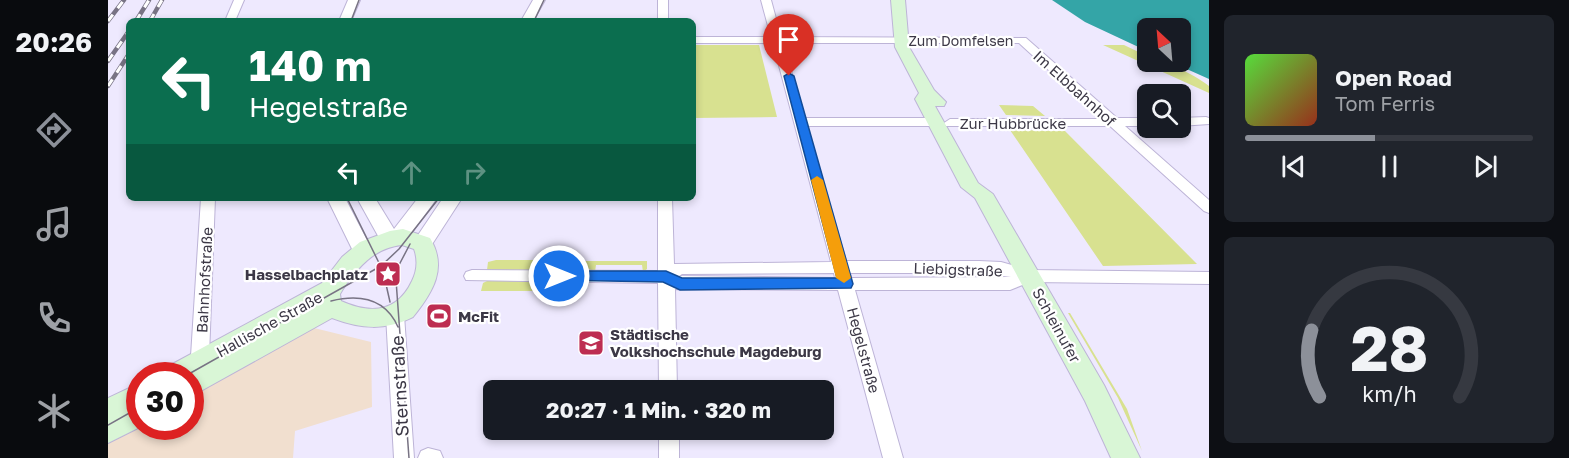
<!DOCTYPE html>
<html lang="de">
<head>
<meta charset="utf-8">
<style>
	body { margin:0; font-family:"Golos Text",sans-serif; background:#20242c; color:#f1f3f6; height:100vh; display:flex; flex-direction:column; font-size:22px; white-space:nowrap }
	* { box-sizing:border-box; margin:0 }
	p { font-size:20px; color:#9ea1a6 }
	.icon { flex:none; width:33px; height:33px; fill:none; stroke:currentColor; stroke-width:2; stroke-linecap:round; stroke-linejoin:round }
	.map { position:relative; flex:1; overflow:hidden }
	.panel { display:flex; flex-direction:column; gap:15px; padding:15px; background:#0d0f14; width:360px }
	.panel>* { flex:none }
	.top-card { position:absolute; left:18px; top:18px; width:570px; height:183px; border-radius:9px; box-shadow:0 3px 9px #0003; background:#0b6e4f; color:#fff; overflow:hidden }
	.needle { width:39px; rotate:334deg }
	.fabs { position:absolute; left:1029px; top:18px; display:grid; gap:12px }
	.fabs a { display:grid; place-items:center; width:54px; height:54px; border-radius:9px; background:#171b24; box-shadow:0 3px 9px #0003; font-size:30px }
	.speed { position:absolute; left:18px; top:362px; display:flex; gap:12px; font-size:30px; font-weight:700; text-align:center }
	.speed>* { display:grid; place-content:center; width:78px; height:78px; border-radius:50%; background:#171b24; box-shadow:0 3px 9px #0003; line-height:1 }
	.speed .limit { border:9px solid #d22; background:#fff; color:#111 }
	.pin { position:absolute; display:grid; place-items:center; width:51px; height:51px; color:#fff; margin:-62px -26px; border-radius:50% 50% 50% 0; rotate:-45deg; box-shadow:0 0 6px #0007 }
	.pin .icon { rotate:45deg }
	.me { position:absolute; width:66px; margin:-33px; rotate:90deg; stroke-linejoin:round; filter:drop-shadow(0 0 4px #0008) }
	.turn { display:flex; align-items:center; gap:21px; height:126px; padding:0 24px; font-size:27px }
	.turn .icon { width:78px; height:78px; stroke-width:2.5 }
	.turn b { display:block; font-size:42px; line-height:51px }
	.lanes { display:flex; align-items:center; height:57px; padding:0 24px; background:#0003; justify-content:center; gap:30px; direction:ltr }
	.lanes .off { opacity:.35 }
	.panel .card { flex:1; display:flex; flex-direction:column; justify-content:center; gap:9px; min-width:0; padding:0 21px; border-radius:9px; background:#20242c }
	.panel .dial { align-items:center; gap:0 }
	.dial svg { height:156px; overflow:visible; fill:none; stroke:#363941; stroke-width:7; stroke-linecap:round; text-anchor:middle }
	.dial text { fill:#f1f3f6; stroke:none }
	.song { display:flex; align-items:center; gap:18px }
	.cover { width:72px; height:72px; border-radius:9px; background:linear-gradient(135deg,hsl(110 70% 55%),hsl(10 70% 35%)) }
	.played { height:6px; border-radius:3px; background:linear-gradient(90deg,#8c9099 45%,#363941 45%) }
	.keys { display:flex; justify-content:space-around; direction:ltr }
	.trip { position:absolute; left:375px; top:380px; width:351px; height:60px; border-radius:9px; background:#171b24; box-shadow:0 3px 9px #0003; font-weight:700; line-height:60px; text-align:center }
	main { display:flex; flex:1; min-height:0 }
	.tab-bar { display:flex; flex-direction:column; width:108px; justify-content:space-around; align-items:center; background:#090b0e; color:#9ea1a6 }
	.tab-bar .icon { width:42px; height:42px }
	.tab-bar .active { color:#8c9099 }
	.tab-bar b { font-size:27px; color:#f1f3f6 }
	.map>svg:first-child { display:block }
	.commercial { fill:#f1dfcf }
	.green { fill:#d8e190 }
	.water { fill:#34a5a7 }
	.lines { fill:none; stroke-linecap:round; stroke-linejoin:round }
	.minor-casing { stroke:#bdb4d7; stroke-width:2 }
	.tertiary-casing { stroke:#bdb4d7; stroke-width:2 }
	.secondary-casing { stroke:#bdb4d7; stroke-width:2 }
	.minor { fill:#fff; fill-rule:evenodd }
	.tertiary { fill:#fff; fill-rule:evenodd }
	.secondary { fill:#d9f6d6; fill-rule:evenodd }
	.tram { stroke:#787384; stroke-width:1.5 }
	.rail-casing { stroke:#787384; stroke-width:4.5 }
	.rail { stroke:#fff; stroke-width:3; stroke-dasharray:8; stroke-linecap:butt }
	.route { fill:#1a73e8; stroke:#114b97; stroke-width:1.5 }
	.slow { fill:#f59e0b }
	.labels { text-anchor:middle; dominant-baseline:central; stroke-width:4.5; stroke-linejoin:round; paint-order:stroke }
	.far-street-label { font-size:14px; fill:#3c3846; stroke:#fff }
	.street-label { font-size:15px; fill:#3c3846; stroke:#fff }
	.poi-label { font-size:15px; font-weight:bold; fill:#3c3846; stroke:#fff; text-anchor:start }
	.near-street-label { font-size:18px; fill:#3c3846; stroke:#fff }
</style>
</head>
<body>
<main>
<nav class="tab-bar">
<b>20:26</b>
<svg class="icon active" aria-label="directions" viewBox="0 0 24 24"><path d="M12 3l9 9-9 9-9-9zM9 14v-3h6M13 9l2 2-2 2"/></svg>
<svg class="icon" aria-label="music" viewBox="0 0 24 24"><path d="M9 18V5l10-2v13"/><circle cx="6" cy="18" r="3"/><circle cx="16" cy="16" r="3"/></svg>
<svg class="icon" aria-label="phone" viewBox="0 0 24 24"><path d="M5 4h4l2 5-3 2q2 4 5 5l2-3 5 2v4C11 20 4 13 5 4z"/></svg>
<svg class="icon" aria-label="climate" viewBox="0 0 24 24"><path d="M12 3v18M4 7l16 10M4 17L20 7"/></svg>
</nav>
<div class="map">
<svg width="1101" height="458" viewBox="0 0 1101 458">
	<rect width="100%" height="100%" fill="#eee9fe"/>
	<path class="commercial" d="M202 327 263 342 264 407 187 431 185 458H0V441L32 426H82L83 395Z"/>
	<path class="green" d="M585 45H651L669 117 585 118Z
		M995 45H1016L1039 56 1040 62C1061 62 1084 73 1101 86V93Z
		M891 105 925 106 937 116 898 115Z
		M902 130 957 131 1089 264 995 266Z
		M388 260H442L440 270H379L380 262Z
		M477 261H539V269L535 272 534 265H488L487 272 479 268Z
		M379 281H427L430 283 428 291H373L375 283Z
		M960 313H962L1019 409 1034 451 1010 398Z"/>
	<path class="water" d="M944 0H1101V79L1063 62H1072V28H1040L1039 51 977 22Z"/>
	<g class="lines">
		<defs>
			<path id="minor" d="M126 0H136L127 21H117Z
				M550 0H560V21H550Z
				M653 0H663L673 37 918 38 1009 118H1040V126H1017L1101 200V213L1096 211 1002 126H838L836 123 842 119H994L911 43H675L697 118H827L833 122 827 126H699L738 261H871L893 262 921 270 1101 272V284L922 282 902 290H747L795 458H775L730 290 567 289 569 390H551L550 283 358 280 356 276 358 272 364 270 550 271V198H564L566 264 723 262 665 43H585V37H663ZM726 273 727 278 571 276 574 274ZM742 273H871L903 277 743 278Z
				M1072 118 1098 117 1101 118V124L1072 126Z
				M93 198H107L101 356 103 361 100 367 94 369 88 367 83 356Z
				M287 308 293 310 296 315 306 458H286L278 315 281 310Z
				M551 429H571V458H551Z
				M320 448 332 451 335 458H310L313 451Z"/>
			<path id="tertiary" d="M240 0H252L243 21H231Z
				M425 0H437L425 21H413Z
				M219 198H237L264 250 261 255 254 257 247 255Z
				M249 198H267L286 229 310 198H329L297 242 281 245 274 243Z
				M335 198H354L321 249 314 251 307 249 304 244Z"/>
			<path id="secondary" d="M783 0H797L801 47 826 90 838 102 836 106H827L870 183 885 194 996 385 1032 458H1003L977 401 867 198 853 187 807 99 811 93 787 47Z
				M295 229 322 238C340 268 325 292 305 317 277 331 253 329 224 318L82 397V375H55L59 367 214 283 234 257 252 242 282 231ZM294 245 306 249C310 260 309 271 304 281 289 313 262 314 233 301L232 294 235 289C250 267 266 248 294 245Z
				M32 383V426H34L0 443V398Z"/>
		</defs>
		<use href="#minor" class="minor-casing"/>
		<use href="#tertiary" class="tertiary-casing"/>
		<use href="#secondary" class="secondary-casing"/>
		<use href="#minor" class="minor"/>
		<use href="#tertiary" class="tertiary"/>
		<use href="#secondary" class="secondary"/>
		<path class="tram" d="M243 21 251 0
			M426 21 436 0
			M239 198 275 271 282 302
			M223 301C252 294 277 298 290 327
			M79 375 273 266 291 249 331 198
			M0 425 32 407
			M301 458 288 280 291 265 302 244"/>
		<defs>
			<path id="rail" d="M0 21 16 0
				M28 21 41 0
				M42 21 54 0
				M0 61 21 31
				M0 86 21 54"/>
		</defs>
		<use href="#rail" class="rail-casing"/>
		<use href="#rail" class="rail"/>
	</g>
	<path class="route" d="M681 73 686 76 745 284 743 288 572 290 555 282 445 280 443 276 451 271H558L574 278H729L676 76Z"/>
	<path class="slow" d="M709 176 715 180 743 278 736 283 728 278 703 180Z"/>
	<defs>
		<symbol id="sight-square" viewBox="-11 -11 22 22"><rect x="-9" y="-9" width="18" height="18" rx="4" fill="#bd2d51" stroke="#fff"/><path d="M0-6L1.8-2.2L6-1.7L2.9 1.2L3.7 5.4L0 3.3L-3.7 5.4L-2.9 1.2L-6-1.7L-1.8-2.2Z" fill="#fff"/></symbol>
		<symbol id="stadium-square" viewBox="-11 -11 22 22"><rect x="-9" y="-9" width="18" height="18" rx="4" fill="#bd2d51" stroke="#fff"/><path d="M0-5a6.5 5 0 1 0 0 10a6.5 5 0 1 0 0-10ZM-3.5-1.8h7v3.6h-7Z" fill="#fff"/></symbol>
		<symbol id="university-square" viewBox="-11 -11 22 22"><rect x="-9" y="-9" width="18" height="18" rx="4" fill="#bd2d51" stroke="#fff"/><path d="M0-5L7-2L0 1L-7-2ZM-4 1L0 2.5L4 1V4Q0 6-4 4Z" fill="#fff"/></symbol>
	</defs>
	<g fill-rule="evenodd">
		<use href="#sight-square" x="265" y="259" width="30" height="30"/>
		<use href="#stadium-square" x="316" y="301" width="30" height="30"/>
		<use href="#university-square" x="468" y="328" width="30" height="30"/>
	</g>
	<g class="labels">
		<g class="far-street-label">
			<text x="853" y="40">Zum Domfelsen</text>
		</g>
		<g class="street-label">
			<text transform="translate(967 88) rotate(42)">Im Elbbahnhof</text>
			<text x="905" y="123">Zur Hubbrücke</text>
			<text transform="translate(850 269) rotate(2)">Liebigstraße</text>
			<text transform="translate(96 280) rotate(-87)">Bahnhofstraße</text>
			<text transform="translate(161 324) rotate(-29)">Hallische Straße</text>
			<text transform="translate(949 325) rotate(61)">Schleinufer</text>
			<text transform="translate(756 350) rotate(75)">Hegelstraße</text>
		</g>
		<g class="poi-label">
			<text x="260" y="274" text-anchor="end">Hasselbachplatz</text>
			<text x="350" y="316">McFit</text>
			<text x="502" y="334">Städtische<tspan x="502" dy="17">Volkshochschule Magdeburg</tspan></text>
		</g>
		<g class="near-street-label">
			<text transform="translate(291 386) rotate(-93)">Sternstraße</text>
		</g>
	</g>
</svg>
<div class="fabs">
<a><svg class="needle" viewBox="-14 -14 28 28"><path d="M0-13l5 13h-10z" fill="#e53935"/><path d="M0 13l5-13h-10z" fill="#9ea1a6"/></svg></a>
<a><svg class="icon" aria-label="search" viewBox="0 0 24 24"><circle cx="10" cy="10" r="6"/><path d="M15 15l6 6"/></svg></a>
</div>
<div class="speed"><div class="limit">30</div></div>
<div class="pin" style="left:681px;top:76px;background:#d93025"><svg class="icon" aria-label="arrive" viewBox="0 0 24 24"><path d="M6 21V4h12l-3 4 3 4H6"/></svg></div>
<svg class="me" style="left:451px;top:276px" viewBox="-20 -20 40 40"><circle r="17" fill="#1a73e8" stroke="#fff" stroke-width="3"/><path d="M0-11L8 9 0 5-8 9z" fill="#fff"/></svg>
<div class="trip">20:27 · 1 Min. · 320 m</div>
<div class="top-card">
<div class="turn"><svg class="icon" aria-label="left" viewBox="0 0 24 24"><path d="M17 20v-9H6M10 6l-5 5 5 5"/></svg><div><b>140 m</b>Hegelstraße</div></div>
<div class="lanes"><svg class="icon" aria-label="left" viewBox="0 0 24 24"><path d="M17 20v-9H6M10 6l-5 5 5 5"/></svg><svg class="icon off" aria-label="ahead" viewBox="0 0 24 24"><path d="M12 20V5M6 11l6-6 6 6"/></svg><svg class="icon off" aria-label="right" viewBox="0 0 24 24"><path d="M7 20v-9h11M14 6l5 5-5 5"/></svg></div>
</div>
</div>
<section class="panel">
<div class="card">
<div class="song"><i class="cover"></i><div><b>Open Road</b><p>Tom Ferris</p></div></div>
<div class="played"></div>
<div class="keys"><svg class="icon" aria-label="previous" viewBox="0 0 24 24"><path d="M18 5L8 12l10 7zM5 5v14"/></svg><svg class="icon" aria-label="pause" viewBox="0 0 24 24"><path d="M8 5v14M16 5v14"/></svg><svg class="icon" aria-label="next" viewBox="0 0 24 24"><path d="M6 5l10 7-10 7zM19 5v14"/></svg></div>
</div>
<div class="card dial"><svg viewBox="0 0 100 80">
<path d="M14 69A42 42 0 1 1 86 69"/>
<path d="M14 69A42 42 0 0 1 10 35" stroke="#8c9099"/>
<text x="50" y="56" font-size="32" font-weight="700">28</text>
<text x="50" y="72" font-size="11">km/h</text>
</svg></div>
</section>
</main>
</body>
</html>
